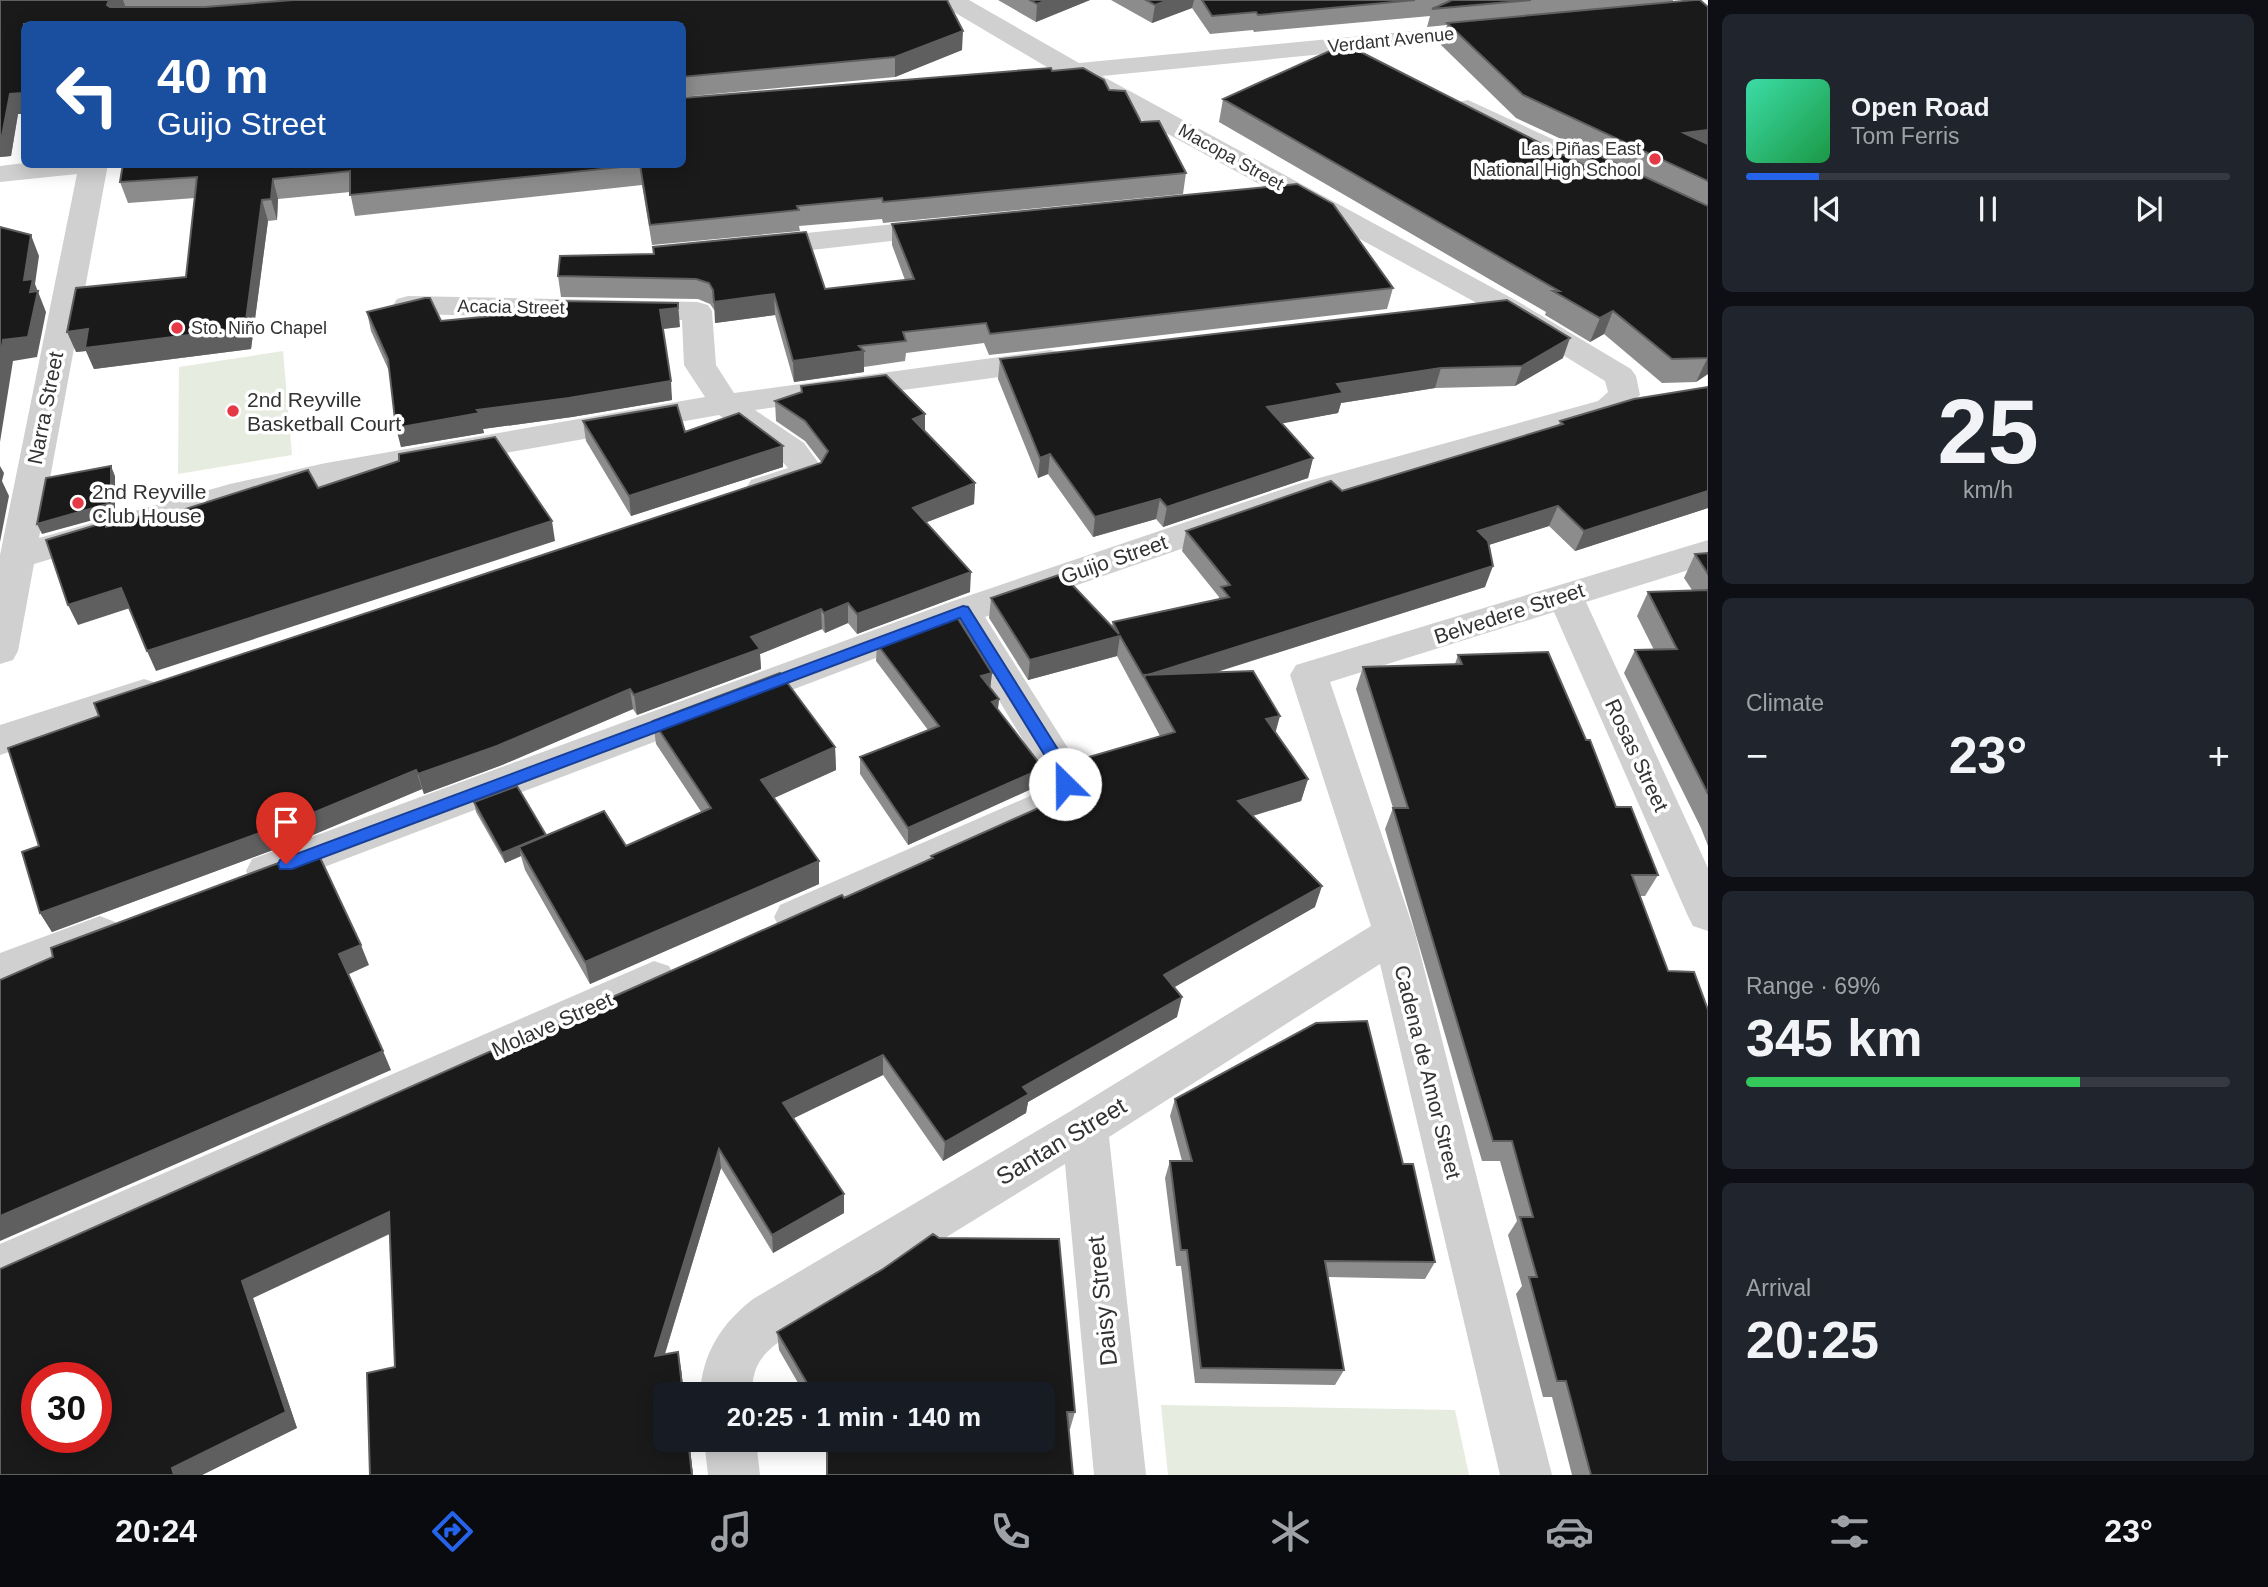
<!DOCTYPE html>
<html lang="en">
<head>
<meta charset="utf-8">
<style>
	body { margin:0; font-family:Helvetica,sans-serif; background:#20242c; color:#f1f3f6; height:100vh; display:flex; flex-direction:column; font-size:26px; white-space:nowrap }
	* { box-sizing:border-box; margin:0 }
	p { font-size:23px; color:#9ea1a6 }
	.icon { flex:none; width:38px; height:38px; fill:none; stroke:currentColor; stroke-width:2; stroke-linecap:round; stroke-linejoin:round }
	.map { position:relative; flex:1; overflow:hidden }
	.details { display:flex; flex-direction:column; gap:14px; padding:14px; background:#0d0f14; width:560px }
	.details>* { flex:none }
	.hud { position:absolute; left:21px; top:21px; width:665px; height:147px; border-radius:10px; box-shadow:0 4px 18px #0003; background:#1a4fa0; color:#fff; overflow:hidden }
	.speed { position:absolute; left:21px; top:1362px; display:flex; gap:14px; font-size:35px; font-weight:700; text-align:center }
	.speed>* { display:grid; place-content:center; width:91px; height:91px; border-radius:50%; background:#171b24; box-shadow:0 4px 18px #0003; line-height:1 }
	.speed .limit { border:10px solid #d22; background:#fff; color:#111 }
	.pin { position:absolute; display:grid; place-items:center; width:60px; height:60px; color:#fff; margin:-72px -30px; border-radius:50% 50% 50% 0; rotate:-45deg; box-shadow:0 0 7px #0007 }
	.pin .icon { rotate:45deg }
	.me { position:absolute; width:77px; margin:-38px; rotate:337deg; stroke-linejoin:round; filter:drop-shadow(0 0 5px #0008) }
	.turn { display:flex; align-items:center; gap:24px; height:147px; padding:0 21px; font-size:32px }
	.turn .icon { width:91px; height:91px; stroke-width:2.5 }
	.turn b { display:block; font-size:49px; line-height:60px }
	.big { font-size:52px; font-weight:800; line-height:1.1 }
	.details .widget { flex:1; display:flex; flex-direction:column; justify-content:center; gap:10px; min-width:0; padding:0 24px; border-radius:10px; background:#20242c }
	.details .dial { align-items:center; gap:0 }
	.dial b { font-size:91px; line-height:1 }
	.song { display:flex; align-items:center; gap:21px }
	.cover { width:84px; height:84px; border-radius:10px; background:linear-gradient(135deg,hsl(160 70% 55%),hsl(140 70% 35%)) }
	.played { height:7px; border-radius:4px; background:linear-gradient(90deg,#2563eb 15%,#363941 15%) }
	.keys { display:flex; justify-content:space-around; direction:ltr }
	.heat { display:flex; justify-content:space-between; align-items:center; font-size:38px; direction:ltr }
	.charge { height:10px; border-radius:5px; background:linear-gradient(90deg,#34c759 69%,#363941 0) }
	.trip { position:absolute; left:653px; top:1382px; width:402px; height:70px; border-radius:10px; background:#171b24; box-shadow:0 4px 18px #0003; font-weight:800; line-height:70px; text-align:center }
	.dock { display:flex; height:112px; justify-content:space-around; align-items:center; background:#090b0e; color:#9ea1a6 }
	.dock .icon { width:49px; height:49px }
	.dock .active { color:#2563eb }
	.dock b { font-size:32px; color:#f1f3f6 }
	main { display:flex; flex:1; min-height:0 }
	.map>svg:first-child { display:block }
	.green { fill:#e6ecdf }
	.lines { fill:none; stroke-linecap:round; stroke-linejoin:round }
	.minor { fill:#d0d0d0; fill-rule:evenodd }
	.wall { fill:#8c8c8c }
	.shaded-wall { fill:#5f5f5f }
	.building { fill:#1a1a1a; stroke:#5f5f5f; stroke-width:2; fill-rule:evenodd }
	.route { fill:#2563eb; stroke:#184099; stroke-width:2 }
	.poi-dot { fill:#e63946; stroke:#fff; stroke-width:2.5 }
	.labels { text-anchor:middle; dominant-baseline:central; stroke-width:7; stroke-linejoin:round; paint-order:stroke }
	.far-street-label { font-size:18px; fill:#333; stroke:#fff }
	.far-poi-label { font-size:18px; fill:#333; stroke:#fff; text-anchor:end }
	.poi-label { font-size:21px; fill:#333; stroke:#fff; text-anchor:start }
	.street-label { font-size:21px; fill:#333; stroke:#fff }
	.near-street-label { font-size:24px; fill:#333; stroke:#fff }
</style>
</head>
<body>
<main>
<div class="map">
<svg width="1708" height="1475" viewBox="0 0 1708 1475">
	<rect width="100%" height="100%" fill="#fff"/>
	<path class="green" d="M283 351 292 455 178 474 179 367Z
		M1161 1405 1455 1410 1469 1475H1168Z"/>
	<g class="lines">
		<path class="minor" d="M939 0H969L1079 63 1496 23 1505 25 1508 30 1505 35 1496 37 1102 76 1517 301 1631 369 1636 376 1640 395 1620 415 1325 499 985 617 1083 772C1084 792 1072 808 1056 819L810 929 795 934 780 929 774 917 780 905 1028 797 1043 785V773L955 628 282 883 267 888 252 883 246 871 252 859 950 602 1301 483 1598 401 1608 392 1605 381 1495 313 1062 76 942 5Z
			M1468 100 1708 211V231L1459 114 1455 108 1459 102Z
			M24 163 108 164 39 538 230 484 326 463 705 397 684 365 682 320 408 314 397 311 393 305 397 299 408 296 697 302 708 305 712 311 716 365 734 393 1051 350 1062 353 1067 360 1062 367 1051 370 755 410 804 443 826 473 821 481 763 499 751 496 746 488 751 480 788 468 780 459 719 415 326 485 233 505 34 564 18 651 13 660 0 664V555L77 174 0 182V166Z
			M944 219 954 222 958 228 954 234 757 256 747 253 743 247 747 241 757 238Z
			M1708 540V564L1586 602 1708 868V931L1693 926 1687 914 1554 612 1330 682 1415 933 1552 1475H1500L1380 964 1109 1137 1146 1475H1094L1065 1164 789 1334C764 1353 752 1362 752 1395H700C702 1354 721 1324 753 1299L1069 1112 1371 926 1290 675 1296 665Z
			M144 679 157 683 163 693 157 703 0 755V725Z
			M100 916 115 922 121 934 115 946 0 990V953Z
			M654 961 669 966 676 979 669 992 0 1291V1244Z
			M704 1440H756L760 1475H708Z"/>
	</g>
	<path class="wall" d="M0 0H947L962 50 895 77 682 97V24H24V114H18L11 156 0 157Z
		M998 0H1090L1036 22Z
		M1111 0H1673V2L1708 7V374L1696 382 1662 383 1604 334 1590 342 1545 315 1546 312 1219 122 1223 99 1569 157 1574 145 1516 118 1441 45 1447 25 1427 27 1430 16 1254 32 1253 30 1210 34 1192 8 1152 23Z
		M1052 71 1109 90 1141 122 1186 173 1183 194 883 223 882 219 799 226 800 231 652 245 642 185 355 216 350 192 278 199 277 220 268 221 251 349 94 369 86 351 76 352 186 277 195 198 128 203 120 182Z
		M892 224 1393 288 1387 309 989 355 984 343 906 353 905 361 864 367V372L794 382 775 315 715 323V311L710 304 698 299 561 297 558 276 654 254 825 289 905 280 892 245Z
		M367 312 441 321 680 327 663 329 672 400 572 417 483 429 484 433 401 447 389 371 371 331Z
		M1563 358 1515 386 1435 388 1341 403 1338 413 1282 423 1313 458 1308 478 1163 527 1156 519 1093 537 1048 474 1038 478 998 379 1000 359Z
		M801 386 925 414V431L975 483 974 504 926 522 970 592 857 634 848 623 825 633 822 629 760 654 761 669 637 715 633 709 502 765 424 794 422 789 308 837 52 932 40 913 39 846 822 463 805 441 776 421 775 401 801 392Z
		M1708 387V508L1575 551 1549 526 1488 545 1485 587 1214 673 1275 733 1308 779 1301 801 1253 816 1315 907 1174 987 1177 1017 1028 1102 1026 1113 943 1161 883 1075 793 1118 844 1194V1213L773 1253 721 1168 665 1354 681 1369 684 1395H665L689 1440 693 1475H370L395 1367 390 1234 253 1298 297 1428 202 1475H0L509 1048 607 1003 606 1000 844 898 931 859V856L1070 794 1087 770 1089 757 1160 736 1117 656 1028 680 989 618 991 598 1112 626 1113 622 1219 599V597L1182 551 1186 531 1342 491 1559 425 1560 421Z
		M583 421 685 432 783 446V467L631 516 586 441Z
		M1708 553V846L1701 828 1624 673 1635 650H1654L1637 616 1648 592 1692 590 1684 578 1695 554Z
		M877 644 992 673 990 688 999 699 998 709 1040 785 908 845 860 774V757L928 730 876 661Z
		M1458 655 1616 807 1658 875 1645 896H1640L1708 1475H1572L1552 1397H1543L1516 1294 1522 1286 1508 1235 1517 1221 1500 1161H1482L1385 829 1393 808 1356 689 1363 667 1455 664Z
		M653 721 835 747 836 770 774 798 819 884 590 984 525 870 521 856 505 863 476 812 474 802 546 836 626 846 702 813 656 744Z
		M1175 1099 1403 1164 1435 1262 1425 1279 1328 1277 1344 1370 1335 1385 1195 1383 1181 1266H1176L1165 1178 1170 1161H1182L1170 1116Z
		M933 1234 939 1238 1059 1239 1075 1412 1070 1429H1069L1073 1475H827V1440H1043V1395H805L779 1350 777 1332 883 1269Z"/>
	<path class="shaded-wall" d="M109 0H123L128 14 113 24 107 5Z
		M1047 0H1090L1036 22 1037 4Z
		M1169 0H1194L1192 8 1152 23 1155 5Z
		M963 31 962 50 895 77V57Z
		M24 93V114H18L11 156 0 157V136L10 94Z
		M1708 130V152L1684 133Z
		M273 179 278 199 277 220 271 199Z
		M262 200 268 221 251 349 94 369 86 351 76 352 67 332 88 329 245 328Z
		M31 235 39 256 35 284 46 312 37 357 13 361 0 442V360L3 340 24 280Z
		M774 294 775 315 715 323 714 302Z
		M678 303 680 327 662 329 660 310Z
		M1613 311 1604 334 1590 342 1600 318Z
		M1570 338 1563 358 1515 386 1522 366Z
		M864 351V372L794 382 793 361Z
		M1708 358V374L1696 382 1707 359Z
		M1441 368 1435 388 1341 403 1338 413 1263 427 1267 407 1337 384Z
		M671 381 672 400 572 417 483 429 484 433 401 447 396 428 477 410Z
		M925 414V434L913 419Z
		M783 446V467L631 516 629 496Z
		M1050 454 1048 474 1038 478 1040 458Z
		M1313 458 1308 478 1163 527 1167 507Z
		M0 466 4 473 2 481 9 496 0 542Z
		M111 466 115 476V514L42 534 37 524Z
		M975 483 974 504 912 528 913 508Z
		M1708 491V508L1575 551 1584 531Z
		M1160 499 1156 519 1093 537 1095 517Z
		M1558 506 1549 526 1470 551 1478 531Z
		M552 521 555 541 156 671 147 651Z
		M1493 566 1485 587 1153 692 1144 676Z
		M971 572 970 592 857 634V614Z
		M121 588 130 608 78 625 68 605Z
		M848 603V623L825 633 824 613Z
		M821 609 822 629 760 654 761 669 637 715 634 695 751 637Z
		M1120 636 1117 656 1028 680 1030 660Z
		M992 673 990 690 981 676Z
		M630 689 633 709 502 765 424 794 418 774Z
		M999 699 997 716 992 702Z
		M1280 716 1274 738 1266 719Z
		M835 747 836 770 763 803 761 780Z
		M1043 768 1040 785 908 845V828Z
		M416 770 422 789 308 837 52 932 40 913Z
		M1308 779 1301 801 1232 822 1238 801Z
		M546 835 548 844 519 847 521 856 505 863 502 853Z
		M819 861V884L590 984 585 962Z
		M1322 886 1315 907 1159 996 1164 975Z
		M361 945 369 965 347 975 339 954Z
		M1182 997 1177 1017 1028 1102 1026 1113 943 1161 945 1142 1023 1087Z
		M383 1051 391 1070 0 1241V1216Z
		M883 1055V1075L784 1123 783 1103Z
		M719 1149 721 1168 659 1373 655 1356Z
		M844 1194V1213L773 1253 772 1235Z
		M389 1212 397 1230 253 1298 297 1428 202 1475H174L172 1468 242 1281Z
		M678 1352 681 1369 684 1395H683Z
		M688 1440H689L693 1475H692Z"/>
	<path class="building" d="M0 0H109L107 5 110 7H205L293 0H947L963 31 895 57 682 77V24H24V93L10 94 2 136H0Z
		M1030 0H1047L1037 4Z
		M1146 0H1169L1155 5Z
		M1202 0H1415L1258 15 1256 12 1212 16Z
		M1452 0H1531L1432 9Z
		M1694 0H1700L1708 7V130L1684 133 1708 144V181L1523 95 1447 23Z
		M1345 44 1609 178 1574 144 1708 206V358L1672 359 1613 311 1600 318 1553 291H1559L1223 99Z
		M1051 68 1052 71 1083 68 1104 80 1109 90 1125 91 1141 122 1159 121 1186 173 883 202 882 198 797 206 799 210 650 225 640 165 350 195V171L273 179 271 199 262 200 245 328 85 348 88 329 67 332 76 288 186 277 197 177 120 182 123 164H682V98Z
		M1297 184 1333 204 1393 288 990 334 986 323 903 332 906 341 859 346 864 351 793 361 774 294 714 302 713 290 709 283 696 279 558 276 560 256 654 254 653 247 806 232 825 289 914 279 892 224Z
		M0 227 31 235 24 280 33 279 30 292 38 291 28 337 3 340 0 360Z
		M425 298H430L441 321 555 310 556 301 678 303V308L660 310 671 381 569 398 477 410 480 413 396 428 388 359 367 312Z
		M1507 300 1570 338 1522 366 1441 368 1337 384 1343 393 1267 407 1313 458 1167 507 1160 499 1095 517 1050 454 1040 458 1000 359Z
		M886 375 925 414 913 419 975 483 913 508 971 572 857 614 848 603 824 613 821 609 751 637 760 649 634 695 630 689 497 746 418 774 416 770 301 818 40 913 22 852 39 846 8 748 99 716 94 703 821 463 828 451 805 421 775 401 802 392 801 386Z
		M1708 387V491L1584 531 1558 506 1478 531 1488 541 1493 566 1148 675H1143L1144 676H1143L1120 636 1030 660 991 598 1062 574 1119 634 1113 622 1229 597 1221 587 1230 585 1186 531 1331 481 1342 491 1563 424 1560 421 1634 399Z
		M677 405 685 432 739 413 783 446 629 496 583 421Z
		M495 437 552 521 147 651 121 588 68 605 46 540 106 522V527L148 514 151 520 308 470 318 488 399 461V454Z
		M111 466V503L37 524 46 478Z
		M1708 553V574L1695 554Z
		M1708 590V794L1635 650 1677 649 1648 592Z
		M955 614 992 673 981 676 999 699 992 702 1043 768 908 828 860 757 939 726 877 644Z
		M1548 652 1586 740H1590L1616 807H1631L1658 875H1632L1668 971 1694 972 1708 1010V1475H1591L1566 1381H1557L1529 1277H1537L1520 1217H1533L1512 1141H1493L1393 808H1408L1363 667 1462 664 1458 655Z
		M1253 671 1280 716 1266 719 1308 779 1238 801 1322 886 1164 975 1182 997 1023 1087 1029 1094 945 1142 883 1055 783 1103 844 1194 772 1235 719 1149 655 1356 678 1352 683 1395H665V1440H688L692 1475H370L367 1373 395 1367 389 1212 242 1281 286 1412 172 1468 174 1475H0V1269L507 1044 509 1048 608 1003 606 1000 842 895 844 898 933 858 931 856 1070 794 1088 769 1089 757 1175 732 1143 675ZM37 1377H96V1437H37Z
		M780 673 835 747 761 780 819 861 585 962 519 847 604 811 626 846 711 808 653 721Z
		M517 786 546 835 502 853 474 802Z
		M316 849 361 945 339 954 383 1051 0 1216V980L53 957 51 948Z
		M1367 1021 1403 1164H1413L1435 1262 1325 1261 1344 1370 1201 1368 1187 1250H1181L1170 1161H1192L1175 1099 1316 1023Z
		M933 1234 939 1238 1059 1239 1075 1412H1067L1073 1475H827V1440H1043V1395H814L777 1332 883 1269Z"/>
	<path class="route" d="M963 606 968 607 1069 767 1073 784 1070 788H1059L1055 772 960 618 292 869H280L278 864 280 860Z"/>
	<g class="poi-dot">
		<circle cx="1655" cy="159" r="7"/>
		<circle cx="177" cy="328" r="7"/>
		<circle cx="233" cy="411" r="7"/>
		<circle cx="78" cy="503" r="7"/>
	</g>
	<g class="labels">
		<g class="far-street-label">
			<text transform="translate(1391 40) rotate(-6)">Verdant Avenue</text>
			<text transform="translate(1231 157) rotate(29)">Macopa Street</text>
			<text transform="translate(511 307) rotate(1)">Acacia Street</text>
		</g>
		<g class="far-poi-label">
			<text x="1641" y="149">Las Piñas East<tspan x="1641" dy="21">National High School</tspan></text>
			<text x="191" y="328" text-anchor="start">Sto. Niño Chapel</text>
		</g>
		<g class="poi-label">
			<text x="247" y="399">2nd Reyville<tspan x="247" dy="24">Basketball Court</tspan></text>
			<text x="92" y="491">2nd Reyville<tspan x="92" dy="24">Club House</tspan></text>
		</g>
		<g class="street-label">
			<text transform="translate(45 408) rotate(-79)">Narra Street</text>
			<text transform="translate(1114 559) rotate(-19)">Guijo Street</text>
			<text transform="translate(1509 613) rotate(-18)">Belvedere Street</text>
			<text transform="translate(1637 755) rotate(65)">Rosas Street</text>
			<text transform="translate(552 1024) rotate(-24)">Molave Street</text>
			<text transform="translate(1428 1072) rotate(76)">Cadena de Amor Street</text>
		</g>
		<g class="near-street-label">
			<text transform="translate(1061 1141) rotate(-31)">Santan Street</text>
			<text transform="translate(1102 1301) rotate(-96)">Daisy Street</text>
		</g>
	</g>
</svg>
<div class="speed"><div class="limit">30</div></div>
<div class="pin" style="left:286px;top:864px;background:#d93025"><svg class="icon" aria-label="arrive" viewBox="0 0 24 24"><path d="M6 21V4h12l-3 4 3 4H6"/></svg></div>
<svg class="me" style="left:1065px;top:784px" viewBox="-20 -20 40 40"><circle r="19" fill="#fff"/><path d="M0-13L10 11 0 6-10 11z" fill="#2563eb"/></svg>
<div class="trip">20:25 · 1 min · 140 m</div>
<div class="hud">
<div class="turn"><svg class="icon" aria-label="left" viewBox="0 0 24 24"><path d="M17 20v-9H6M10 6l-5 5 5 5"/></svg><div><b>40 m</b>Guijo Street</div></div>
</div>
</div>
<section class="details">
<div class="widget">
<div class="song"><i class="cover"></i><div><b>Open Road</b><p>Tom Ferris</p></div></div>
<div class="played"></div>
<div class="keys"><svg class="icon" aria-label="previous" viewBox="0 0 24 24"><path d="M18 5L8 12l10 7zM5 5v14"/></svg><svg class="icon" aria-label="pause" viewBox="0 0 24 24"><path d="M8 5v14M16 5v14"/></svg><svg class="icon" aria-label="next" viewBox="0 0 24 24"><path d="M6 5l10 7-10 7zM19 5v14"/></svg></div>
</div>
<div class="widget dial"><b>25</b><p>km/h</p></div>
<div class="widget"><p>Climate</p>
<div class="heat"><a>−</a><b class="big">23°</b><a>+</a></div>
</div>
<div class="widget"><p>Range · 69%</p><b class="big">345 km</b><div class="charge"></div></div>
<div class="widget"><p>Arrival</p><b class="big">20:25</b></div>
</section>
</main>
<nav class="dock">
<b>20:24</b>
<svg class="icon active" aria-label="directions" viewBox="0 0 24 24"><path d="M12 3l9 9-9 9-9-9zM9 14v-3h6M13 9l2 2-2 2"/></svg>
<svg class="icon" aria-label="music" viewBox="0 0 24 24"><path d="M9 18V5l10-2v13"/><circle cx="6" cy="18" r="3"/><circle cx="16" cy="16" r="3"/></svg>
<svg class="icon" aria-label="phone" viewBox="0 0 24 24"><path d="M5 4h4l2 5-3 2q2 4 5 5l2-3 5 2v4C11 20 4 13 5 4z"/></svg>
<svg class="icon" aria-label="climate" viewBox="0 0 24 24"><path d="M12 3v18M4 7l16 10M4 17L20 7"/></svg>
<svg class="icon" aria-label="car" viewBox="0 0 24 24"><path d="M5 17H2v-5l4-1 3-4h7l3 4 3 1v5h-3M9 17h6M6 11h13"/><circle cx="7" cy="17" r="2"/><circle cx="17" cy="17" r="2"/></svg>
<svg class="icon" aria-label="filters" viewBox="0 0 24 24"><path d="M4 7h16M4 17h16"/><circle cx="9" cy="7" r="2"/><circle cx="15" cy="17" r="2"/></svg>
<b>23°</b>
</nav>
</body>
</html>
